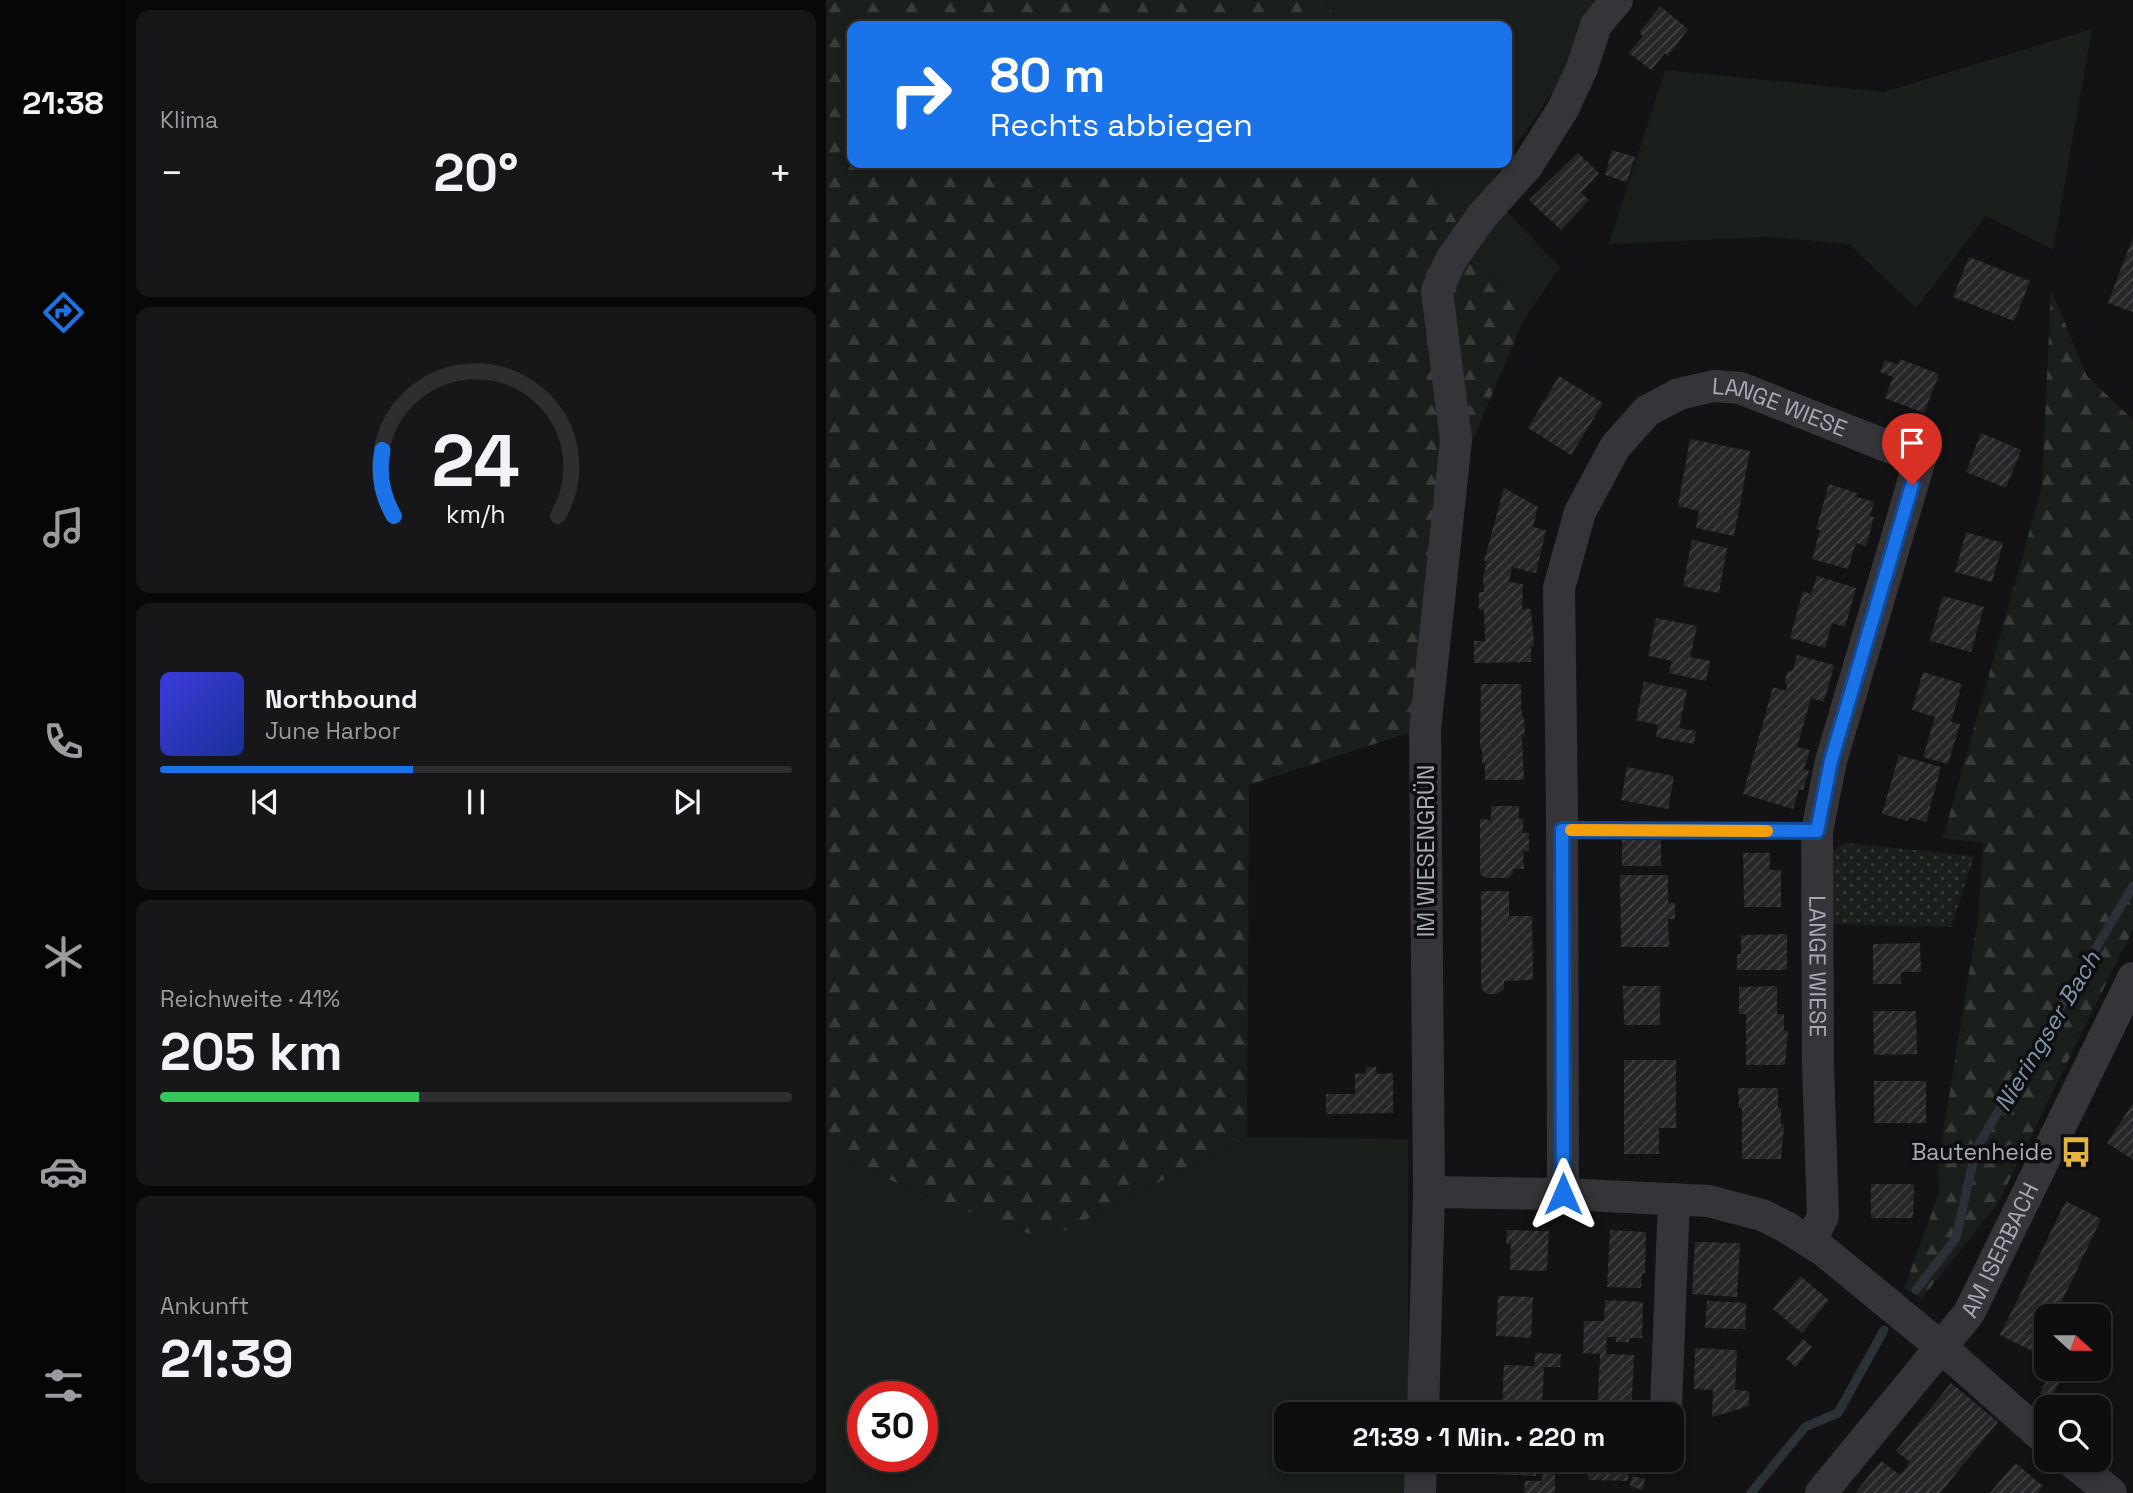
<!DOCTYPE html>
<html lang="de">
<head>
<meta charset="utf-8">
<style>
	body { margin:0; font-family:"Space Grotesk",sans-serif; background:#171719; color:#f1f3f6; height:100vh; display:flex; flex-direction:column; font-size:26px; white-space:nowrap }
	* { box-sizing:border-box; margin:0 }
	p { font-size:23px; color:#9b9c9f }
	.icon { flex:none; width:38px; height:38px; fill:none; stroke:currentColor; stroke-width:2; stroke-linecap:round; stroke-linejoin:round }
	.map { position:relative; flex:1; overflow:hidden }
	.side { display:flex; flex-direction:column; gap:10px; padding:10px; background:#080809; width:700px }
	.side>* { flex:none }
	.hud { position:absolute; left:21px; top:21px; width:665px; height:147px; border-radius:14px; box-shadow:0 4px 10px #0003,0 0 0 2px #2e2e30; background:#1a73e8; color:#fff; overflow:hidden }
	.needle { width:46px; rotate:111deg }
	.buttons { position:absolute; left:1208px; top:1304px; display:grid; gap:14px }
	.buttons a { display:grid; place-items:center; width:77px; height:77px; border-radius:14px; background:#0e0e10; box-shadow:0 4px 10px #0003,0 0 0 2px #2e2e30; font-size:35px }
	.speed { position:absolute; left:21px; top:1381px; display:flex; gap:14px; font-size:35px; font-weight:700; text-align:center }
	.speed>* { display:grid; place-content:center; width:91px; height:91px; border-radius:50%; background:#0e0e10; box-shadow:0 4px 10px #0003,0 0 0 2px #2e2e30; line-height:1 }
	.speed .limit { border:10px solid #d22; background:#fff; color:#111 }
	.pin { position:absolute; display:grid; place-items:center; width:60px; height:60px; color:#fff; margin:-72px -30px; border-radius:50% 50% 50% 0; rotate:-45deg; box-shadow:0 0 7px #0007 }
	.pin .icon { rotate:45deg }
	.me { position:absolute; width:77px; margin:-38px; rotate:0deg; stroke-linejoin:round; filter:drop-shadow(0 0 5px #0008) }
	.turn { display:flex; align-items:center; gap:24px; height:147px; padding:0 28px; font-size:32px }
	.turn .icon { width:91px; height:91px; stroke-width:2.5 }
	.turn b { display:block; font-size:49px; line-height:60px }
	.big { font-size:52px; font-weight:700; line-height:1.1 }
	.side .widget { flex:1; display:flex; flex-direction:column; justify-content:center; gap:10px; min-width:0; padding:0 24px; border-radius:14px; background:#171719 }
	.side .dial { align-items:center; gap:0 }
	.dial svg { height:182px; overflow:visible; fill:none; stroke:#2e2e30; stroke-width:7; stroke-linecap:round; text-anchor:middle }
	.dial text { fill:#f1f3f6; stroke:none }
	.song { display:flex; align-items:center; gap:21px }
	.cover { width:84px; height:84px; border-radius:10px; background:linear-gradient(135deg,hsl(240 70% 55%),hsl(230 70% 35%)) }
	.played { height:7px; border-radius:4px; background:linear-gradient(90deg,#1a73e8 40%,#2e2e30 40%) }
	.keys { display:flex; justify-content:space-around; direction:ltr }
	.heat { display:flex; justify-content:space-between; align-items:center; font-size:38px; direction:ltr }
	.charge { height:10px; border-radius:5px; background:linear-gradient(90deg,#34c759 41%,#2e2e30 0) }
	.trip { position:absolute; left:448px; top:1402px; width:410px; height:70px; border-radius:14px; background:#0e0e10; box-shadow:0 4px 10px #0003,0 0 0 2px #2e2e30; font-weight:700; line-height:70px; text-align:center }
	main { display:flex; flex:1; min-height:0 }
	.dock { display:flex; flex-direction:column; width:126px; justify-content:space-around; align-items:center; background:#060606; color:#9b9c9f }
	.dock .icon { width:49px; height:49px }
	.dock .on { color:#1a73e8 }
	.dock b { font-size:32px; color:#f1f3f6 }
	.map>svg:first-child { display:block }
	.grass { fill:#1a1f1b; fill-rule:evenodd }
	.forest { fill:url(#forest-firs) }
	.park { fill:url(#park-dots) }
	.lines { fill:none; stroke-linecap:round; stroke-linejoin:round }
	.stream { stroke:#2b3138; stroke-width:9 }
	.building { fill:url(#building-hatch) }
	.lane { stroke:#353539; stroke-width:16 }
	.street { stroke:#353539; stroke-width:32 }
	.route-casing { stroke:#114b97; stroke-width:18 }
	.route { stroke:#1a73e8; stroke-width:12 }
	.slow { stroke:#f59e0b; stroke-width:12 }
	.labels { text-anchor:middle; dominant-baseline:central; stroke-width:7; stroke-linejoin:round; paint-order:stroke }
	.street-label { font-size:23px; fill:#a6aab4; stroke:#0e0e10 }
	.poi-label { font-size:23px; fill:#a6aab4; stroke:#0e0e10; text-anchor:end }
	.water-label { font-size:24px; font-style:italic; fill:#7f95ad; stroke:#0e0e10 }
</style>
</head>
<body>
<main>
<nav class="dock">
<b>21:38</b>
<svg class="icon on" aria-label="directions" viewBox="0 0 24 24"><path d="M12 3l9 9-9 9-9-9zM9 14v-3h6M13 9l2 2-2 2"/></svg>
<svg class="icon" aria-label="music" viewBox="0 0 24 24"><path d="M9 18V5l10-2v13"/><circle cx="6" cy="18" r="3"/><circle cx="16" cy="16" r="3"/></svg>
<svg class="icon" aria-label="phone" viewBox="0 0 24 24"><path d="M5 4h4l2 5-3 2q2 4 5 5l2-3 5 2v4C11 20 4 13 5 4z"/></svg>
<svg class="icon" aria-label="climate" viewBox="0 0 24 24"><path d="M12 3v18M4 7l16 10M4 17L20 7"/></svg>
<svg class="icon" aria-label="car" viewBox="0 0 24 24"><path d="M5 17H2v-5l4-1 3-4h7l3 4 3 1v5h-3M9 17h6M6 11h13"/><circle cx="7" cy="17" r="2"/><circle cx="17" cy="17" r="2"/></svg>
<svg class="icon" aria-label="filters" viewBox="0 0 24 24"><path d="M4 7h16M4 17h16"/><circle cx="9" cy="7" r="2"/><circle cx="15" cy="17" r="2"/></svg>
</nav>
<section class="side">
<div class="widget"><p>Klima</p>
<div class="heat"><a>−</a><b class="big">20°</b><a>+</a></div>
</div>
<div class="widget dial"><svg viewBox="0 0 100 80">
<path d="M14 69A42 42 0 1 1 86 69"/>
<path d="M14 69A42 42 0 0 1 9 40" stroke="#1a73e8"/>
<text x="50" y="56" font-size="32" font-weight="700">24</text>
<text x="50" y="72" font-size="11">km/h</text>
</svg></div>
<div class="widget">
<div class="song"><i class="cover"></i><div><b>Northbound</b><p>June Harbor</p></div></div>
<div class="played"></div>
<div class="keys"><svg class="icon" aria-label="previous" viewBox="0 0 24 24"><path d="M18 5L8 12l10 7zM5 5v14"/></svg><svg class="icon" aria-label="pause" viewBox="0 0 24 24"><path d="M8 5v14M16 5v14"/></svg><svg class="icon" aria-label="next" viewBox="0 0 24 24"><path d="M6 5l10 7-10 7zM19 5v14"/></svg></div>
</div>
<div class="widget"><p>Reichweite · 41%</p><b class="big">205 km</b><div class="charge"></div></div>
<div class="widget"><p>Ankunft</p><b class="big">21:39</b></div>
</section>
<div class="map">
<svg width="1307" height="1493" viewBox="0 0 1307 1493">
	<defs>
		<pattern id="forest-firs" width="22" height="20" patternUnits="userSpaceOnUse" patternTransform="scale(1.75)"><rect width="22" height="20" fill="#1a1f1b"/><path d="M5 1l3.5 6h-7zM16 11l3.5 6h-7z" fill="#383d3a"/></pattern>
		<pattern id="park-dots" width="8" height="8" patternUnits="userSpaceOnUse" patternTransform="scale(1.75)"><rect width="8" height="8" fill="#1a1f1b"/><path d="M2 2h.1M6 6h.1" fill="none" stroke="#383d3a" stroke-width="1.8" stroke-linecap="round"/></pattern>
		<pattern id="building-hatch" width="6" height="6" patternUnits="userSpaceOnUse" patternTransform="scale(1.75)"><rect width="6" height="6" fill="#262629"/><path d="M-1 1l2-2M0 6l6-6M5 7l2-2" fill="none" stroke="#424346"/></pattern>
	</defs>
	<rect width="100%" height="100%" fill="#131315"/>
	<path class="grass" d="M498 0H789L681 159V26H514Z
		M1266 29 1227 250 1160 216 1090 308 1023 244 942 237 783 244 839 70 1058 92Z
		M595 163H678L660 190 734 267 698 319 641 240Z
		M421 1137 582 1139V1414H460V1460H582V1493H0V1154L175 1225 222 1239ZM37 1396H96V1456H37Z"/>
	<path class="forest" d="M0 0H498L514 26H26V163H595L641 240 698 319 631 477 597 728 423 785 421 1137 222 1239 175 1225 0 1154Z
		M1225 290 1261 376 1307 420V929L1172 1203 1096 1298 1078 1289 1114 1190 1112 1165 1153 912 1157 843 1117 838 1216 487Z"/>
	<path class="park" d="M1019 843 1148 856 1125 927 1003 924 1005 852Z"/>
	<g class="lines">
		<path class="stream" d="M1090 1290 1130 1238 1150 1149 1307 886
			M925 1493 979 1427 1012 1413 1058 1330"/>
	</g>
	<path class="building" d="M834 6 862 29 842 56 839 53 825 70 803 53 817 36 813 33Z
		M786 150 809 157 801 182 779 175Z
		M752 153 773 173 755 193 763 200 735 230 703 200Z
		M1307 237V312L1282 303Z
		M1143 257 1204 281 1188 321 1127 297Z
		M1074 359 1113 374 1098 413 1059 398 1067 377 1054 372 1059 360 1072 365Z
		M733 376 777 403 745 455 702 428Z
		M1155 433 1195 450 1180 488 1140 472Z
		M864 439 924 451 908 536 870 528 873 511 852 506Z
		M1003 484 1031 493 1030 497 1048 502 1044 516 1048 517 1040 546 1030 543 1022 569 986 559 994 530 990 529Z
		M678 488 712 507 707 527 720 530 710 573 686 567 683 582 697 584 696 609H705L708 646H705V662L648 663V641H659L658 610H653V592H658L657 578 661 561H658Z
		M1140 532 1177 543 1166 582 1129 572Z
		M866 540 901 548 893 593 857 586Z
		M991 576 1030 588 1019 627 1006 623 999 648 964 638 977 591 985 594Z
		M1117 596 1158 607 1145 652 1104 641Z
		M830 618 871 626 864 657 884 661 880 681 843 673 846 661 822 656Z
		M971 655 1008 665 998 702 985 698 971 747 984 750 978 769 983 771 977 790 973 789 967 809 917 794 947 687 960 691 961 687 959 682 961 672 967 670Z
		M1097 672 1136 684 1125 722 1134 724 1122 764 1097 757 1109 717 1086 710Z
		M818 682 861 690 853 728 870 731 868 744 830 737 832 725 810 720Z
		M655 684H695V710L698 720 699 735H696L698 780H659V763H656V749H654Z
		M1073 755 1115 767 1100 822 1083 817 1082 821 1056 814Z
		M801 767 848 776 842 809 795 800Z
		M665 806H693V819H697V833H703V851H697L698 869H687V874L682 878H660L654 874V819L665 820Z
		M796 840H835V866H796Z
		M917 853H944V870H955V907H918Z
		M794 875H842V903H849V919H842L843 947H795Z
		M655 891H683V916H706L707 980 678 981V989L672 994H661L655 989Z
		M961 934V970H911V954H915V935Z
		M1094 943 1095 972H1075V984H1047V944Z
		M797 986H834V1025H798Z
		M951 986V1014H958V1031L962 1030 959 1065H920V1014H913V987Z
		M1047 1011H1090L1091 1054 1048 1055Z
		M798 1060H850V1128H833V1154H798Z
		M540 1067H550L551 1074 567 1073V1113L500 1114V1094H529V1074L540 1073Z
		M1048 1081H1100V1123H1048Z
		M912 1088H952V1108H955V1125H958L955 1159H916V1108H913Z
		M1307 1103V1160L1281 1143Z
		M1045 1184H1088L1087 1218H1045Z
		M1240 1201 1275 1219 1229 1316H1220V1334L1210 1353 1174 1335Z
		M681 1230 723 1231 721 1271 684 1270 685 1244H680Z
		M784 1230 820 1232 819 1273H816L815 1288 781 1287Z
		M869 1242 914 1243 911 1297 866 1294Z
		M974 1276 1003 1300 976 1333 947 1309Z
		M672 1296 707 1297 705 1338 670 1336Z
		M779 1300 817 1302 816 1338H803V1342H790V1337H781L780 1354 808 1355 805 1414 771 1413 774 1354 757 1353 758 1321H778Z
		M881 1301 920 1303 919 1329 879 1328Z
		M977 1339 986 1347 970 1367 960 1359Z
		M869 1348 911 1350 909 1390 923 1391V1406L886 1417 887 1390 868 1389Z
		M709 1353 735 1354 734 1367H718L716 1407 676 1405 678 1365 708 1366Z
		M1225 1373 1236 1378 1224 1399 1214 1393Z
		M1125 1383 1172 1422 1114 1493H1029L1055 1461 1074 1475 1084 1462 1070 1451Z
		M665 1460H711L710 1476 665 1474Z
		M763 1460H803L802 1481 762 1480Z
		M1189 1463 1217 1486 1211 1493H1164Z
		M717 1468H729V1493H698L699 1481H716Z
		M806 1476 819 1479 816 1490 804 1486Z"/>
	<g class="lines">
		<path class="lane" d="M736 830 991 831"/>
		<g class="street">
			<path d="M603 1192 737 1194 882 1201 936 1215 960 1227 998 1251 1115 1347 1220 1440"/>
			<path id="s1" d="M737 1194 736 810 733 588 754 512 789 447 821 411 853 394 888 386 914 388 1094 459 1005 761 991 831 992 1065 997 1216 985 1241"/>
			<path d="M840 1408 848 1199"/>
			<path d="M597 1414 603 1192 599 730 630 440 611 291 625 260 656 216 701 166 737 109 756 68 770 25 791 0"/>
			<path d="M1244 1460 1285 1493"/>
			<path d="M594 1493 595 1460"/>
			<path id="s2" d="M995 1493 1143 1313 1307 978"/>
		</g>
	</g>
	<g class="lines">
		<defs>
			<path id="route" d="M737 1194 736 830 991 831 1005 761 1086 485"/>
		</defs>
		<use href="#route" class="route-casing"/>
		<use href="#route" class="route"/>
		<path class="slow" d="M745 830 941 831"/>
	</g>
	<defs>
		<symbol id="bus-bare" viewBox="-9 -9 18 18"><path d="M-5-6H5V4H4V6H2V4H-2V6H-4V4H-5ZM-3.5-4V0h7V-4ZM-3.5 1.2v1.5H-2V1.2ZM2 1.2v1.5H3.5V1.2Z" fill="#e4b43c" stroke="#0e0e10" stroke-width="2.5" paint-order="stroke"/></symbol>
	</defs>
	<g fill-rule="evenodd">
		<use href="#bus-bare" x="1228" y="1130" width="44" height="44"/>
	</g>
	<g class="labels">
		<g class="street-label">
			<text stroke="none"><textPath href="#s1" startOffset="948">LANGE WIESE</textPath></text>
			<text transform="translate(600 851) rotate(-90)">IM WIESENGRÜN</text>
			<text stroke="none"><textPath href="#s1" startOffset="1620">LANGE WIESE</textPath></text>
			<text stroke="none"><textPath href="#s2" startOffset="303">AM ISERBACH</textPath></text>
		</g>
		<g class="poi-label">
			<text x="1227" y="1152">Bautenheide</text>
		</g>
		<g class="water-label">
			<text transform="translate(1221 1031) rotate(-59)">Nieringser Bach</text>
		</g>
	</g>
</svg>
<div class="buttons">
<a><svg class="needle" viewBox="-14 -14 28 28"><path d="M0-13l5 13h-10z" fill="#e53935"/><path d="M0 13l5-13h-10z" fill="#9b9c9f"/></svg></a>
<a><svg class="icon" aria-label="search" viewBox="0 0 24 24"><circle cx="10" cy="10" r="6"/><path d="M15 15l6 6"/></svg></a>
</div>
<div class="speed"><div class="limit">30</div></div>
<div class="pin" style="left:1086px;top:485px;background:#d93025"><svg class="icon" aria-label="arrive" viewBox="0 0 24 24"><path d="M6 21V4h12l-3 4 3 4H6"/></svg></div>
<svg class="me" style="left:737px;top:1194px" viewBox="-20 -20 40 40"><path d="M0-17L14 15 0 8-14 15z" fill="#1a73e8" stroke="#fff" stroke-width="4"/></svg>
<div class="trip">21:39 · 1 Min. · 220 m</div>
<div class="hud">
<div class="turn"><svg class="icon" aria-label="right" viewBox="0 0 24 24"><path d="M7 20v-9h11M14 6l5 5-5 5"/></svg><div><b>80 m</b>Rechts abbiegen</div></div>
</div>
</div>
</main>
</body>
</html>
